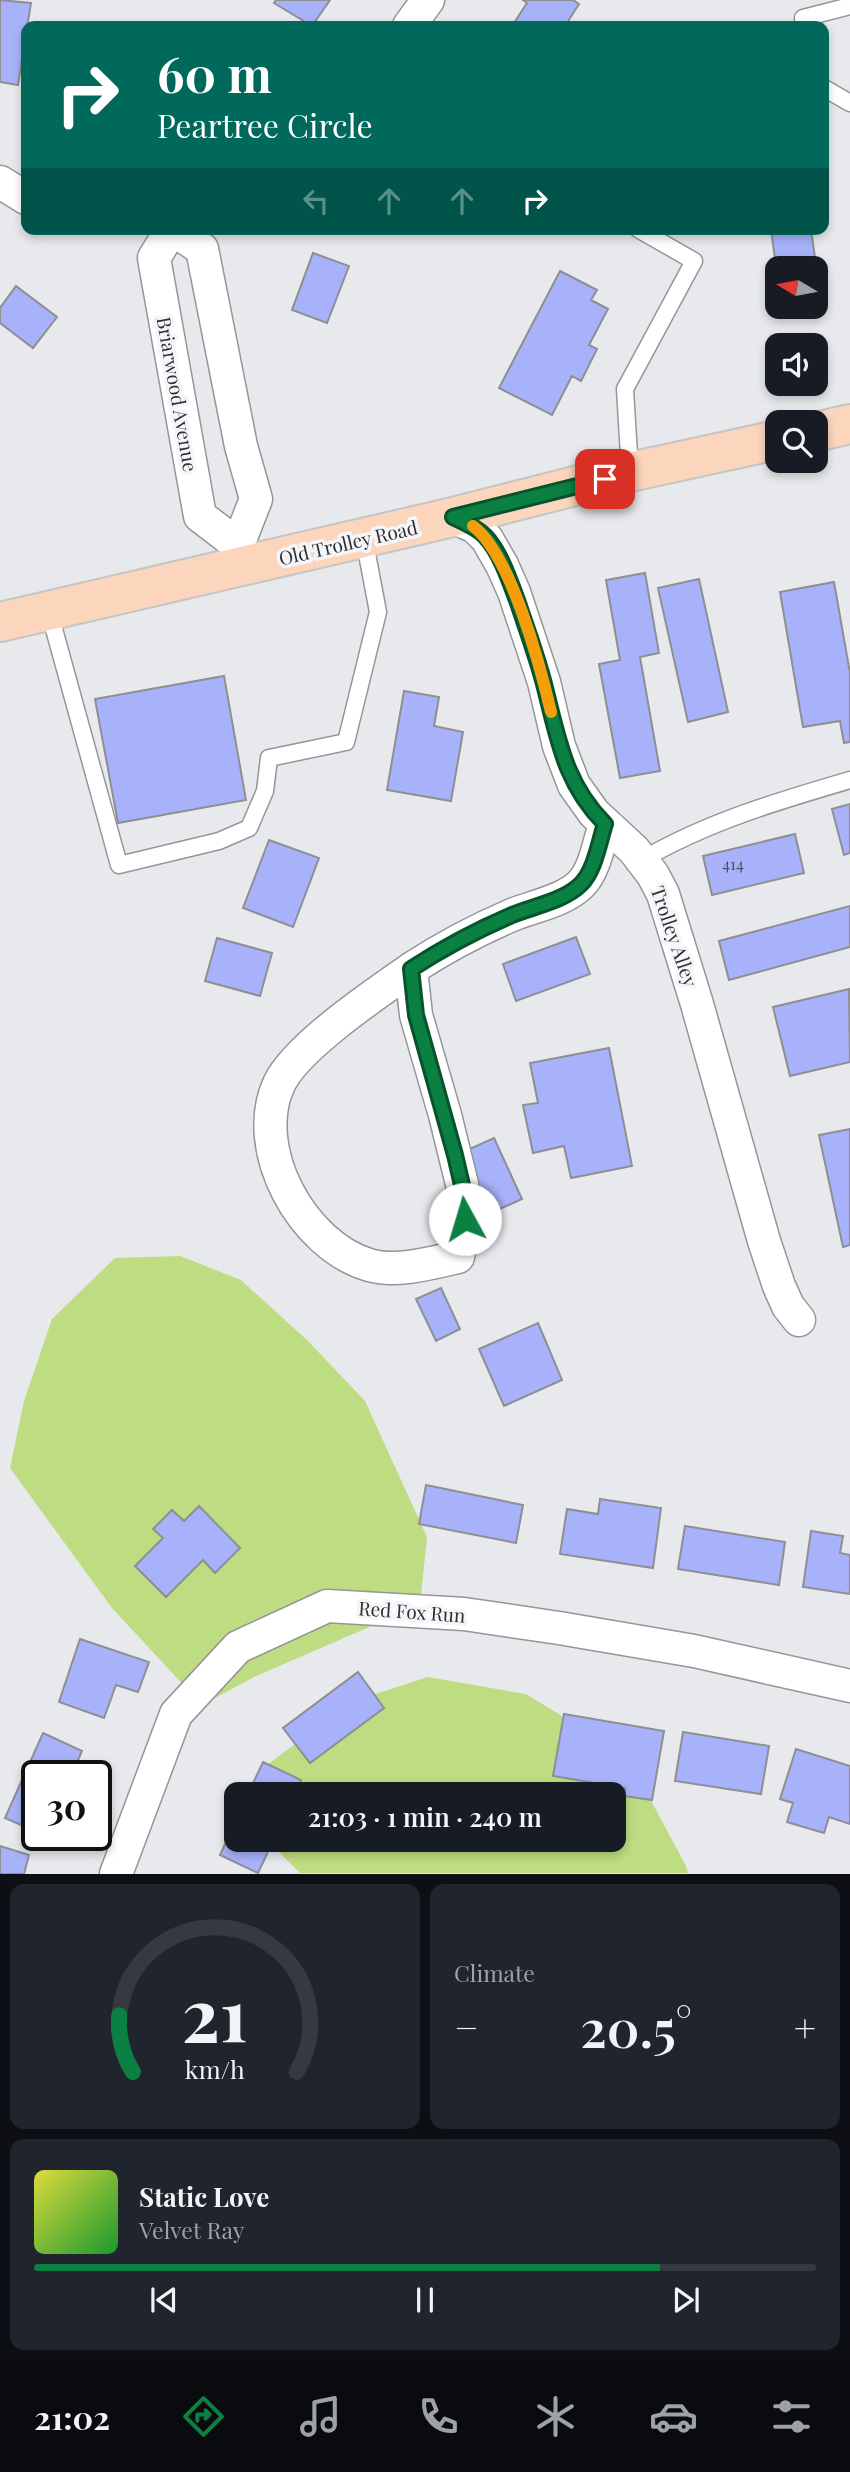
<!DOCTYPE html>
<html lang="en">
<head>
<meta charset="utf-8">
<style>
	body { margin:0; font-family:"Playfair Display",serif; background:#20242c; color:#f1f3f6; height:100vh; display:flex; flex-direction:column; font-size:26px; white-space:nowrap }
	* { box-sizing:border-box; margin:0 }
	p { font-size:23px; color:#9ea1a6 }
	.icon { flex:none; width:38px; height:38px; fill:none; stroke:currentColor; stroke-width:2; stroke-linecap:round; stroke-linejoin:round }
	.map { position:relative; height:1874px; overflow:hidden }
	.sheet { display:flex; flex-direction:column; gap:10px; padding:10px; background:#0d0f14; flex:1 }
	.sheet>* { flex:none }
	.banner { position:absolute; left:21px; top:21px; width:808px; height:214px; border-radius:14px; box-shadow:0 4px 10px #0003; background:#00695c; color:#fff; overflow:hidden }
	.needle { width:46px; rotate:280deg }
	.buttons { position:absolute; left:765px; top:256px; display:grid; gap:14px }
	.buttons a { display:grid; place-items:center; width:63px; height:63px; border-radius:14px; background:#171b24; box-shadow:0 4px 10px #0003; font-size:35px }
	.speed { position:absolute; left:21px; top:1760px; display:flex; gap:14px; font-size:35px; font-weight:700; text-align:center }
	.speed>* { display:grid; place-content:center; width:91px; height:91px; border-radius:50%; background:#171b24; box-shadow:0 4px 10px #0003; line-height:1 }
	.speed .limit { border:4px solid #111; border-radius:10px; background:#fff; color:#111 }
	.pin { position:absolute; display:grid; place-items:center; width:60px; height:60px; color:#fff; margin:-30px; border-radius:14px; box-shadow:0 4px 10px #0006 }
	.me { position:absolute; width:77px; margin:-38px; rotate:354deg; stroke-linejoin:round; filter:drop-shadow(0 0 5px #0008) }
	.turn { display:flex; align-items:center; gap:24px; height:147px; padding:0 21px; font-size:32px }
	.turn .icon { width:91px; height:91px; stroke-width:2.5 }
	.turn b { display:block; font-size:49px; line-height:60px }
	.lanes { display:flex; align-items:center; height:66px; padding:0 21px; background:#0003; justify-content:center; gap:35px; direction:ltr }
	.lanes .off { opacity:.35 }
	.big { font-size:52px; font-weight:600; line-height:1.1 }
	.sheet .card { flex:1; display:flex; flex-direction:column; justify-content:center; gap:10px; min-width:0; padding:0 24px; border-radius:14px; background:#20242c }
	.sheet .dial { align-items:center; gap:0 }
	.dial svg { height:182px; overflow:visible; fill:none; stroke:#363941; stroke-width:7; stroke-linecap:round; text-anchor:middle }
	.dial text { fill:#f1f3f6; stroke:none }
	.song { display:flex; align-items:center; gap:21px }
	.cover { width:84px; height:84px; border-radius:10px; background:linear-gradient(135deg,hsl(60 70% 55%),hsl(130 70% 35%)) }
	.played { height:7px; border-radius:4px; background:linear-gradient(90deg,#0b8043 80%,#363941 80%) }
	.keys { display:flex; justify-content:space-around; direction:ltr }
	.heat { display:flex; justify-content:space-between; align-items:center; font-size:38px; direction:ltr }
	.sheet .tiles { flex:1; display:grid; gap:10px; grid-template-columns:1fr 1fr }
	.card:last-child { grid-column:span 2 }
	.trip { position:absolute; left:224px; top:1782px; width:402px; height:70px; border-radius:14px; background:#171b24; box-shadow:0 4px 10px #0003; font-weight:600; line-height:70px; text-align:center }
	.dock { display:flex; height:112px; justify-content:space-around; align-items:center; background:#090b0e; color:#9ea1a6 }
	.dock .icon { width:49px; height:49px }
	.dock .selected { color:#0b8043 }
	.dock b { font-size:32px; color:#f1f3f6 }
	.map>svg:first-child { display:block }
	.green { fill:#bedc82 }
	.building { fill:#a7b2fa; stroke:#8e8f92; stroke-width:2 }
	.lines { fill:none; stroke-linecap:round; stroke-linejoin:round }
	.lane-casing { stroke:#959699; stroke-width:19 }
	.street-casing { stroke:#959699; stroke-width:35 }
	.primary-casing { stroke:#c5c5c5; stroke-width:42 }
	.lane { stroke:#fff; stroke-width:16 }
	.street { stroke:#fff; stroke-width:32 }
	.primary { stroke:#fbd5bc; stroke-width:38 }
	.route-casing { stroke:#07532c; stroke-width:18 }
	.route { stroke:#0b8043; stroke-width:12 }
	.slow { stroke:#f59e0b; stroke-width:12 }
	.labels { text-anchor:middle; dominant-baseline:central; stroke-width:7; stroke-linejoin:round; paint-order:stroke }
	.number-label { font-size:16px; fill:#4d5062 }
	.street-label { font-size:19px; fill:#2f2f30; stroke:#f5f6fa }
</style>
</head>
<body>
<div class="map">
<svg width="850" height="1874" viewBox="0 0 850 1874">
	<rect width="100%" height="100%" fill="#e8e9ec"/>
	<path class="green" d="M180 1256 241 1280 308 1341 365 1401 427 1537 420 1605 254 1677 202 1705 112 1608 10 1468 24 1401 52 1319 115 1258Z
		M428 1677 526 1694 627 1756 686 1866 688 1873H300L266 1839H614V1794H252L263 1768 351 1702Z"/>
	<path class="building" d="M0 0 31 3 18 85 0 82Z
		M276 0H330L312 26 274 3Z
		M523 0H573L579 4 565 26H512L527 3Z
		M771 229H811L821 301 816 302V268H777V274Z
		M313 253 349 266 327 323 292 310Z
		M560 271 597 290 591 300 608 309 589 345 597 349 581 381 572 376 552 415 499 388Z
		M16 286 57 317 33 348 0 323V308Z
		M645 573 659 653 640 657 660 771 620 778 599 664 620 660 606 580Z
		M699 579 728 712 688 722 658 588Z
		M834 582 850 673V742L844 743 840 721 803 727 780 592Z
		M224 676 246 800 118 823 95 699Z
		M404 691 439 697 434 726 463 732 451 801 387 790Z
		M850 804V853L844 855 832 809Z
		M795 834 804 873 712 895 703 856Z
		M269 840 319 858 293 927 243 908Z
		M850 906V947L729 980 719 941Z
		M576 937 590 974 516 1001 503 964Z
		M217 938 272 953 260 996 205 981Z
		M849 989 850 1062 790 1076 773 1007Z
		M609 1048 632 1166 571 1178 564 1146 533 1153 523 1105 538 1103 530 1063Z
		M850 1129V1245L843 1247 819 1135Z
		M494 1138 522 1199 491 1213 463 1152Z
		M441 1288 460 1329 436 1341 416 1299Z
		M538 1323 562 1380 504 1406 479 1349Z
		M426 1485 523 1505 516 1543 419 1524Z
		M600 1499 661 1508 653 1568 560 1554 567 1509 598 1514Z
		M199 1506 240 1548 215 1573 203 1560 166 1597 135 1566 163 1538 153 1529 172 1510 184 1521Z
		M685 1526 785 1542 779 1585 678 1569Z
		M811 1531 843 1536 840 1553 850 1555V1594L803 1587Z
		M80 1639 149 1662 138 1692 116 1685 104 1718 59 1702Z
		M358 1672 384 1708 310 1763 283 1728Z
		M564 1714 664 1731 652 1800 624 1796 625 1788 553 1776Z
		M683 1732 769 1746 761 1794 675 1781Z
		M43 1733 82 1751 71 1776H37V1832L5 1818Z
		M796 1749 850 1766V1824L829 1817 824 1833 787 1822 793 1803 780 1799Z
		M263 1762 301 1780 295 1794H248Z
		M236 1820V1839H274L258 1873 220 1855Z
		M0 1846 29 1855 24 1874H0Z"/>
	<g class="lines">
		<defs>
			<path id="lane" d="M804 26 803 18 850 6
				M824 88 850 103
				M630 472 625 389 694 261 638 229
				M49 611 119 865 219 841 249 828 265 791 269 758 346 742 378 612 364 538
				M642 860C707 822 778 801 850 780"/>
			<path id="street" d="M409 26 428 0
				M0 182 26 198
				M172 229 202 249 241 446 256 499 238 545 244 566
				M172 229 154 258 200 516 238 545
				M453 517 475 527 487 539 502 565 514 592 544 682 559 746 574 785 594 813 634 850 653 875 663 894 697 1004 764 1241 779 1286 788 1306 799 1320
				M411 969C377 993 296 1047 279 1084 249 1149 302 1245 369 1265 395 1273 432 1263 458 1257L465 1219 462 1184 445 1115 416 1015 411 969C443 948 477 930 512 915 534 906 564 901 581 884 595 870 599 842 605 824
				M116 1874 176 1714 238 1647 327 1606 464 1614 559 1628 694 1651 850 1686"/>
			<path id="primary" d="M816 432 850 424
				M0 622 453 517 630 472 777 440"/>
		</defs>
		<use href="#lane" class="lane-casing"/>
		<use href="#street" class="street-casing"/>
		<use href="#primary" class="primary-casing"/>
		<use href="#lane" class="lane"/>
		<use href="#street" class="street"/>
		<use href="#primary" class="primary"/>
	</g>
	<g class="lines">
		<defs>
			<path id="route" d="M465 1219 462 1185 455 1155 416 1015 411 969C443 948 477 930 512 915 534 906 564 901 581 884 595 870 599 842 605 824 564 783 558 738 544 684 537 657 527 630 518 603 510 582 501 553 485 536 476 527 465 523 453 517L605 479"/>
		</defs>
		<use href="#route" class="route-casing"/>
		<use href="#route" class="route"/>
		<path class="slow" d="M473 526C511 555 540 665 551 712"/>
	</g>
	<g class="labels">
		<g class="number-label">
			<text x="733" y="863">414</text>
		</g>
		<g class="street-label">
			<text transform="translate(178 394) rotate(80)">Briarwood Avenue</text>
			<text transform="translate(348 542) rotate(-13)">Old Trolley Road</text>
			<text transform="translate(675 936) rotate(71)">Trolley Alley</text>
			<text transform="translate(412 1611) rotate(4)">Red Fox Run</text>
		</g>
	</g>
</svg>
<div class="buttons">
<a><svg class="needle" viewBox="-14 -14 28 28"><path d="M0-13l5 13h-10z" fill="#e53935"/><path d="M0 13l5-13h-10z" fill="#9ea1a6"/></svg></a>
<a><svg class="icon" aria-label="sound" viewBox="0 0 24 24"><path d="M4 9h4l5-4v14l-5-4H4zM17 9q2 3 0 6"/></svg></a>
<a><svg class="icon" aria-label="search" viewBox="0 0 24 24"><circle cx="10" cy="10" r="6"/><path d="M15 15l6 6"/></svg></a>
</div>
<div class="speed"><div class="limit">30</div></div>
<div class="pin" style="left:605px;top:479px;background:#d93025"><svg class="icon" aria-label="arrive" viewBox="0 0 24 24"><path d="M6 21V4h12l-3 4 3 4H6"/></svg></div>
<svg class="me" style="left:465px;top:1219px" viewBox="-20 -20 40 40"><circle r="19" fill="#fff"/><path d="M0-13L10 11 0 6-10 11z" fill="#0b8043"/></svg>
<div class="trip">21:03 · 1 min · 240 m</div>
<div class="banner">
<div class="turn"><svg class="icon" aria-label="right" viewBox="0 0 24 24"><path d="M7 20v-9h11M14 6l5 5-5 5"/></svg><div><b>60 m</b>Peartree Circle</div></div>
<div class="lanes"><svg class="icon off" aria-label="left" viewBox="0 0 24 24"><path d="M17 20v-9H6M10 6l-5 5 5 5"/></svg><svg class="icon off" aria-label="ahead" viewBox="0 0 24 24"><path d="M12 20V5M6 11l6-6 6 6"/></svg><svg class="icon off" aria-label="ahead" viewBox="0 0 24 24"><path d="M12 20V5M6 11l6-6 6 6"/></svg><svg class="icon" aria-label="right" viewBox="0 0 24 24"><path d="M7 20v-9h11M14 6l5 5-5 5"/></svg></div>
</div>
</div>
<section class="sheet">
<div class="tiles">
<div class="card dial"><svg viewBox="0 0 100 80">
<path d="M14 69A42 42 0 1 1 86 69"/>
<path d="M14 69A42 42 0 0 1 8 44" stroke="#0b8043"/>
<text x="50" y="56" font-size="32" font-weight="700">21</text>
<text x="50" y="72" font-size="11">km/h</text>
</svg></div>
<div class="card"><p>Climate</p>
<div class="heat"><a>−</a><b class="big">20.5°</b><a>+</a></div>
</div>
<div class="card">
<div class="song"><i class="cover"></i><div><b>Static Love</b><p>Velvet Ray</p></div></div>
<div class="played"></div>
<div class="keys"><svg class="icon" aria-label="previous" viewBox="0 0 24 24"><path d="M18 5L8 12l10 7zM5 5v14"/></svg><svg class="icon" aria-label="pause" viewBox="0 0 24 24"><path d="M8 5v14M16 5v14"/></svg><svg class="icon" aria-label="next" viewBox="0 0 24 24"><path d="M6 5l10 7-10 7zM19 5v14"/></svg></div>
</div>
</div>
</section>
<nav class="dock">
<b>21:02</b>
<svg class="icon selected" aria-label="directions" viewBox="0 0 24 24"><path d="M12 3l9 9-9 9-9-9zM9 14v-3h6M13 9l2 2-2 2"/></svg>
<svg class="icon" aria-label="music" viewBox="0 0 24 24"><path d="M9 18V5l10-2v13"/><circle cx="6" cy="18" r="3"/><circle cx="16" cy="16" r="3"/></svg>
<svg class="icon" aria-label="phone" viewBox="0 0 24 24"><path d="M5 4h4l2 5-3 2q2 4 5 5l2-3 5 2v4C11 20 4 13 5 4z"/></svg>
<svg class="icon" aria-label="climate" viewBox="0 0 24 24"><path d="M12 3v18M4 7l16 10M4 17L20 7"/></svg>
<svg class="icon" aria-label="car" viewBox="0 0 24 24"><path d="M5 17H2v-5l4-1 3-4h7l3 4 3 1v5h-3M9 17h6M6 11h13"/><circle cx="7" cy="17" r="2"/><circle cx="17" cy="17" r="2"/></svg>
<svg class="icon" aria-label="filters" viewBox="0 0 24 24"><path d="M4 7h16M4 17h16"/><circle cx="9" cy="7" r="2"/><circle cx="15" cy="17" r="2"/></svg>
</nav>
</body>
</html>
